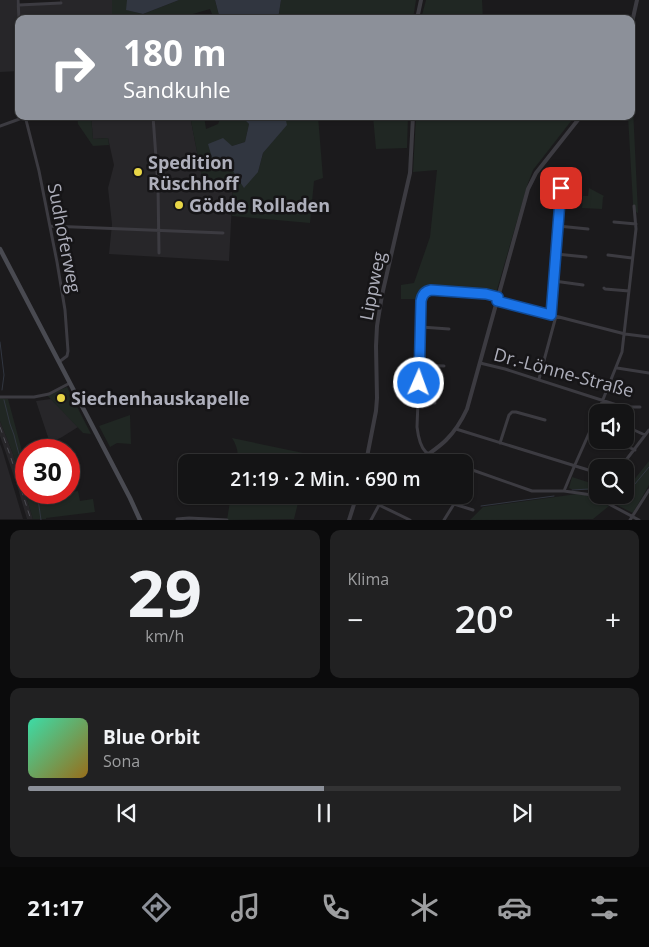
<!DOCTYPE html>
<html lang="de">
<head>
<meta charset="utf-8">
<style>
	body { margin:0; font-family:"Open Sans",sans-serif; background:#212122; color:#f1f3f6; height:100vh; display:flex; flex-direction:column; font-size:19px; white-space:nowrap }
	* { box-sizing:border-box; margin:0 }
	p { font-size:16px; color:#9d9ea0 }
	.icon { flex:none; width:28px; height:28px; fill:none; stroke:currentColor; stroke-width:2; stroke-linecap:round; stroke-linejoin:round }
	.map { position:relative; height:520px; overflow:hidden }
	.sheet { display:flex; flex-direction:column; gap:10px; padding:10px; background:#0b0b0c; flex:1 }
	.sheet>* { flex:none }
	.hud { position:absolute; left:15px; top:15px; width:620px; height:105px; border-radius:10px; box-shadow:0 1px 4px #0004,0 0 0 1px #333334; background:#8c9099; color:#fff; overflow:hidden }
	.fabs { position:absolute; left:589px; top:404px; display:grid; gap:10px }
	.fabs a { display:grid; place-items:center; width:45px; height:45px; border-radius:10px; background:#141415; box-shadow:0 1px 4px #0004,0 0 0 1px #333334; font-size:25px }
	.speed { position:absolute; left:15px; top:439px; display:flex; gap:10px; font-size:25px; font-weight:700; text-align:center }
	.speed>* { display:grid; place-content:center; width:65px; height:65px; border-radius:50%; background:#141415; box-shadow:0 1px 4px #0004,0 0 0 1px #333334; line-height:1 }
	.speed .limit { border:8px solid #d22; background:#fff; color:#111 }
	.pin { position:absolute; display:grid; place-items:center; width:42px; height:42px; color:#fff; margin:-21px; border-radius:10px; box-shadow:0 2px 8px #0006 }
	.me { position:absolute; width:55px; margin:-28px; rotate:2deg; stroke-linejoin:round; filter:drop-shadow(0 0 4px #0008) }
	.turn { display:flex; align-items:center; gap:18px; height:105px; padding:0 25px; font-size:22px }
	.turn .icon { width:65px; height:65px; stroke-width:2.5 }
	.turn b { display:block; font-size:35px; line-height:42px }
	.big { font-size:38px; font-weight:600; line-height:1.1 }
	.sheet .widget { flex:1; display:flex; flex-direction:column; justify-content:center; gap:8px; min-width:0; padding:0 18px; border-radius:10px; background:#212122 }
	.sheet .dial { align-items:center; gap:0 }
	.dial b { font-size:65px; line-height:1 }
	.song { display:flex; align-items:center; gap:15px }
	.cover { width:60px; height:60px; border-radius:8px; background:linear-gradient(135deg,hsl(160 70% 55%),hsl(40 70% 35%)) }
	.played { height:5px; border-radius:2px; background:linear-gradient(90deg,#8c9099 50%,#333334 50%) }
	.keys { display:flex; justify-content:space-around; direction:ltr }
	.heat { display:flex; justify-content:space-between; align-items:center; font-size:28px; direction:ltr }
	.sheet .tiles { flex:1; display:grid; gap:10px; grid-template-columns:1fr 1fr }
	.widget:last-child { grid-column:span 2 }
	.trip { position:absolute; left:178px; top:454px; width:295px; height:50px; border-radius:10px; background:#141415; box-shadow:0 1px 4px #0004,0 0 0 1px #333334; font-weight:600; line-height:50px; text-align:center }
	.menu { display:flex; height:80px; justify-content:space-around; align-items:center; background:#080808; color:#9d9ea0 }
	.menu .icon { width:35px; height:35px }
	.menu .selected { color:#8c9099 }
	.menu b { font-size:22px; color:#f1f3f6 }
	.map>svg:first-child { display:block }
	.built { fill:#272629 }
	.green { fill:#202723 }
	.water { fill:#313640 }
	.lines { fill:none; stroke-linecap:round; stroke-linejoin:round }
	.stream { stroke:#313640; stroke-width:1 }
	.minor { stroke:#3c3b41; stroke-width:3 }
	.tertiary { stroke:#3c3b41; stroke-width:4 }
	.secondary { stroke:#494a51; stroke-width:4.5 }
	.rail { stroke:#4f4f56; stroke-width:1; stroke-dasharray:6 5; stroke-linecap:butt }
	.route-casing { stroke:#114b97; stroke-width:12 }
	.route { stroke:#1a73e8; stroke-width:9 }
	.poi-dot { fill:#e8d647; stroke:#161517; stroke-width:2 }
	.labels { text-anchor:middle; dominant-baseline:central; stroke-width:5; stroke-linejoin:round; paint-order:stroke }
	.poi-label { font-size:18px; font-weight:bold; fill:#aeafbb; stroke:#161517; text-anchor:start }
	.street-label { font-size:18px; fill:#aeafbb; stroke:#161517 }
</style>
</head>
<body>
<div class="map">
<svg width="649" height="520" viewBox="0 0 649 520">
	<rect width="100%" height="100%" fill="#1b1a1c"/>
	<path class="built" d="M0 0H16L17 6 60 3V0H112V19H19V71L0 72Z
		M91 116H190L203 182 233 184 229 261 109 254 112 224 108 188 114 165 108 138 93 139Z
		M51 399 78 427 62 437 50 443 36 401Z
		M0 421 13 454 33 519H27L17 485 0 436Z
		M0 444 2 449 23 519H0Z"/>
	<path class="green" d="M112 0H127V10L143 14 179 0H215L220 19H214L210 9 186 16 187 19H112Z
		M281 0H416L413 19H278Z
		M426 0H482L483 19H421Z
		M631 86 632 87 638 213 634 211 633 204 628 116H631Z
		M77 116H91L93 139 108 138 109 145 93 146 78 124Z
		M190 116H204L206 129 218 124 221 116H241L249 124 245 142 232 146 231 168 258 172 263 153 286 125 285 116H318L323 178 314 181 310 223 232 216 233 184 203 182Z
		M373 116H408L407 148 376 149Z
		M416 116H575L533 170 528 183 496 293 424 287 418 299H401V285L414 283 430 237 437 170 413 172Z
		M589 188 604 196 603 197 602 209 582 208 583 196H588Z
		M67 387 91 434 83 433 47 395Z
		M0 398 8 399 22 451 26 460V492H62V493L78 491 80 501 93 499 95 512 46 518V519H33L13 454 0 421Z
		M130 415 131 444 117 443 110 447 99 426Z
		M232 438 308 454 307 462H237C239 453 237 446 232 438Z
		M649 461V485L633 513 593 493 589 490 571 489 569 488 572 477 597 485 598 495H625V491Z
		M577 494 585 495 609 506 593 519 470 520 483 507Z
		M231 495H300L294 519 227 520Z"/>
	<path class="water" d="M127 0H179L143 14 126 10Z
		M215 0H281L278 19H220Z
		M241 116H285L287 125 263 153 258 172 244 188 231 168 214 165 208 144 223 138 232 146 245 142 249 124Z"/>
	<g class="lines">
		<path class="stream" d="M0 342 4 375 2 390
			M4 400 10 424 14 435 16 443 19 454H23L22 457 24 459 23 465H26
			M572 490 589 489 595 494 610 501 625 496 649 467
			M37 492 41 520
			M481 506 554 496"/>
		<path class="minor" d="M18 0 19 19
			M19 5 61 3
			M25 116 39 171 57 262 65 310 68 351 67 356 59 362
			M153 116 158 186 159 253
			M0 126 25 117
			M560 194 577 196
			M614 222 636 224
			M50 226 223 233
			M558 226 588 229
			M556 254 586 257
			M608 255 632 258
			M554 281 583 285
			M604 288 605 289 629 291
			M497 301 625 334 649 337
			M551 315 561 188
			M421 327 449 329
			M480 363 505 369 620 406 632 407H640
			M420 365 444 366
			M617 368 649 373
			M539 379 556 316
			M0 397H34L49 394 70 383
			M418 402 435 403
			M598 412 622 352 636 229 634 206
			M625 426 645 435
			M456 429 598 473
			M500 443 509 415 512 412H516L545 420
			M619 443 635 450
			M449 462C426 456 420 452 417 427L422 297 427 291 431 290 486 294 498 297
			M464 467 532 491H564L592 495 639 520
			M620 468 649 430
			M564 491 574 467 598 413
			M177 519 189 518 227 520
			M371 520 379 505 410 520
			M444 520 454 504 473 510
			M630 520 649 490"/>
		<path class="tertiary" d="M417 19 421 0
			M631 27 637 0
			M366 462 376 411 377 398 376 346 377 326 382 295 410 173 413 116
			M417 462C441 446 454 437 467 409L528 189 536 173 581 116
			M349 520 357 495"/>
		<path class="secondary" d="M0 249 130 498 140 520"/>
		<path class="rail" d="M0 427 10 455 31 520"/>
	</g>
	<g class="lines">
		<defs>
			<path id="route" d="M419 383 421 301C422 295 425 291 431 290L486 294 498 297 497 301 551 315 561 188"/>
		</defs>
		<use href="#route" class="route-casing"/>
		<use href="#route" class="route"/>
	</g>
	<g class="poi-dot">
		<circle cx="138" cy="172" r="5"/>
		<circle cx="179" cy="205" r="5"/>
		<circle cx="61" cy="398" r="5"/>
	</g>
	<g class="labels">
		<g class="poi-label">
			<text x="148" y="162">Spedition<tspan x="148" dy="21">Rüschhoff</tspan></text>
			<text x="189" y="205">Gödde Rolladen</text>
			<text x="71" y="398">Siechenhauskapelle</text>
		</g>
		<g class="street-label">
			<text transform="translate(65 238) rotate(79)">Sudhoferweg</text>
			<text transform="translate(372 286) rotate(-79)">Lippweg</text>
			<text transform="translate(564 372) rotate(15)">Dr.-Lönne-Straße</text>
		</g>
	</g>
</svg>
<div class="fabs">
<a><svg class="icon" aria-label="sound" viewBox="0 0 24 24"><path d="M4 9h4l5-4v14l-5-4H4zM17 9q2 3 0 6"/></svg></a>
<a><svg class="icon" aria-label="search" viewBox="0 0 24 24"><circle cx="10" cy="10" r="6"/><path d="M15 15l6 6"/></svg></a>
</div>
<div class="speed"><div class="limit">30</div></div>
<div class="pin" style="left:561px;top:188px;background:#d93025"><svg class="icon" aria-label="arrive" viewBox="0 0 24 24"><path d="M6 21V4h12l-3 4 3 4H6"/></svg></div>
<svg class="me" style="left:419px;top:383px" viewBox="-20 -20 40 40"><circle r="17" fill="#1a73e8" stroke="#fff" stroke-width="3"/><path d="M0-11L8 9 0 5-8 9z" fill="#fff"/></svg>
<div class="trip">21:19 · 2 Min. · 690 m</div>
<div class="hud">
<div class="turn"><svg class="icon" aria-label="right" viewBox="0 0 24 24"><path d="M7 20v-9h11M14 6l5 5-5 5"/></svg><div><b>180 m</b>Sandkuhle</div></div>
</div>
</div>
<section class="sheet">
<div class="tiles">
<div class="widget dial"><b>29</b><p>km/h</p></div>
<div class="widget"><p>Klima</p>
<div class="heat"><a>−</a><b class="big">20°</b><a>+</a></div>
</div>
<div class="widget">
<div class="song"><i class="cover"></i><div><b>Blue Orbit</b><p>Sona</p></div></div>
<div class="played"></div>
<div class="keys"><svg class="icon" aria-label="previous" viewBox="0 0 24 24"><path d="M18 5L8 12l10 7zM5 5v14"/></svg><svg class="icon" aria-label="pause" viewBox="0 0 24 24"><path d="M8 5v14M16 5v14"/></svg><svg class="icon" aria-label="next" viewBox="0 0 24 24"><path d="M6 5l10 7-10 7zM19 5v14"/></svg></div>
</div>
</div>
</section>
<nav class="menu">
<b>21:17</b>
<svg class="icon selected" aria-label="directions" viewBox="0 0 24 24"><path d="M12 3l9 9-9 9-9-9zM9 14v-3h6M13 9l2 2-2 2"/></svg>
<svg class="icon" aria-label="music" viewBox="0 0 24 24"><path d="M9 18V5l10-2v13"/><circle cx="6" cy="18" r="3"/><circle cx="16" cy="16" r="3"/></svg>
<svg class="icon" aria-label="phone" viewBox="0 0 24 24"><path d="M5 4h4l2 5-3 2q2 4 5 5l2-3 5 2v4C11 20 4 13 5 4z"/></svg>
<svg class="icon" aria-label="climate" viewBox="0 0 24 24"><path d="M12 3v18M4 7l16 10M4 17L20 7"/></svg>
<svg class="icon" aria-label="car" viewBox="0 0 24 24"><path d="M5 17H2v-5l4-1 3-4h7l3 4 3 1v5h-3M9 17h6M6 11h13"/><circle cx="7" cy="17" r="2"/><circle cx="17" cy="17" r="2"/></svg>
<svg class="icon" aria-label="filters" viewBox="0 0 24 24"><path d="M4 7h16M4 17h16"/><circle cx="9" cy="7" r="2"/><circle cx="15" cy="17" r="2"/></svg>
</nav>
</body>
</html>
